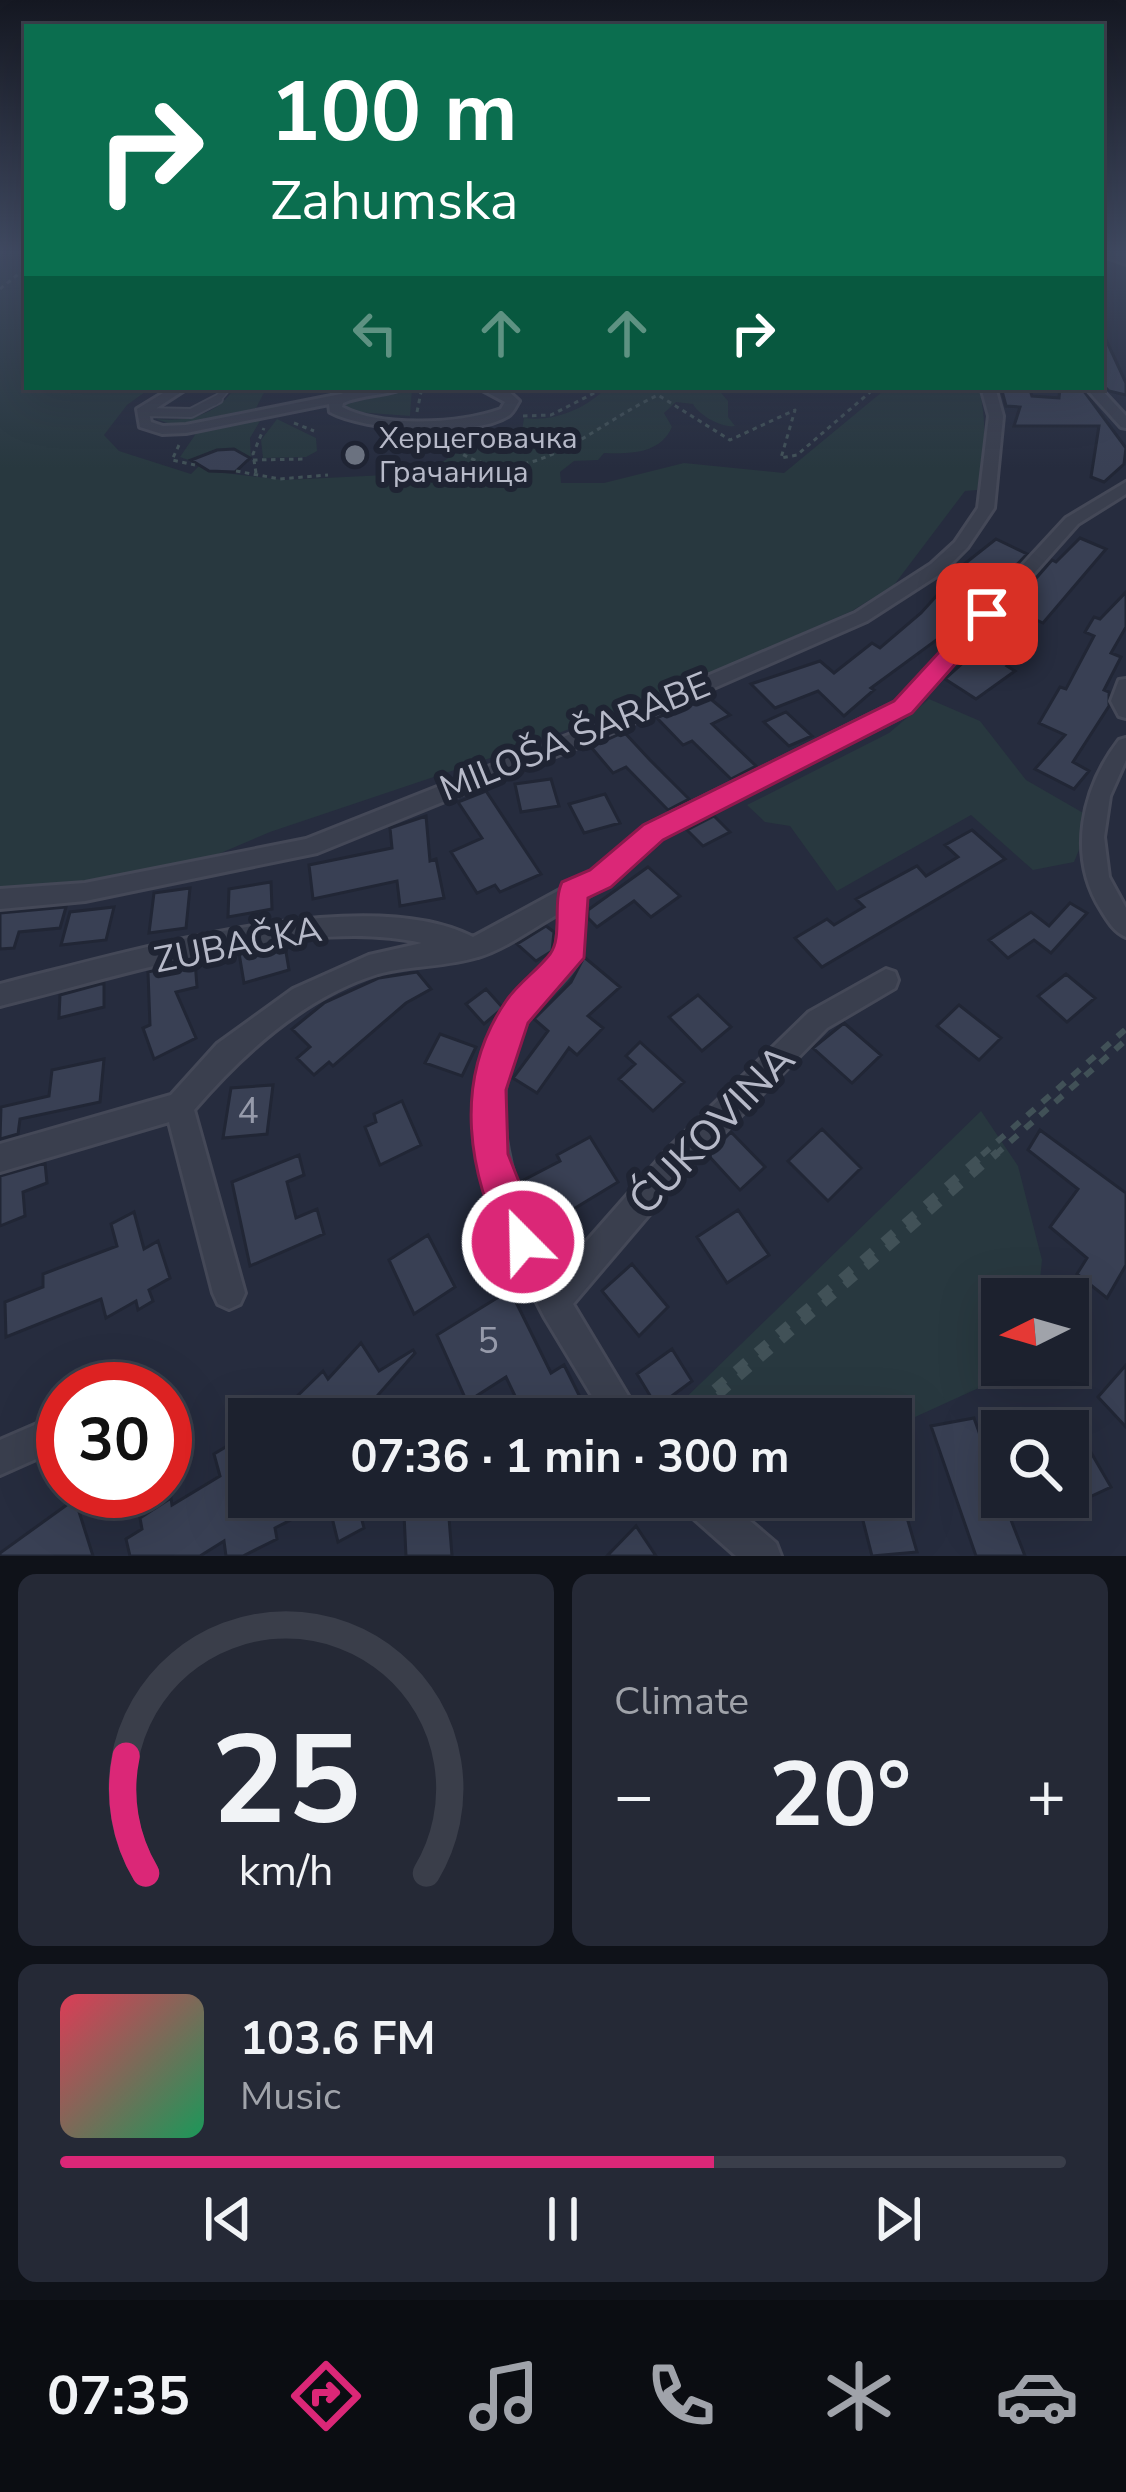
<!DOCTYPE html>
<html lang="en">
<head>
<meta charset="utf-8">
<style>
	body { margin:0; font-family:"Nunito Sans",sans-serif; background:#252936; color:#f1f3f6; height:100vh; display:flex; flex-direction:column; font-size:45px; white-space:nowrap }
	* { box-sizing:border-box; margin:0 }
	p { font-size:39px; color:#a0a3aa }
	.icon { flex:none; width:66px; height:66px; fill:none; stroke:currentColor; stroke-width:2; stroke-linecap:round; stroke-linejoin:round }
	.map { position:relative; height:1556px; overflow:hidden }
	.side { display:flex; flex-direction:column; gap:18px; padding:18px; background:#0f1219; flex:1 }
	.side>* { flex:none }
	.hud { position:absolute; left:24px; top:24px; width:1080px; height:366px; border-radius:0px; box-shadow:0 12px 48px #0002,0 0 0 3px #3a3e4a; background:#0b6e4f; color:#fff; overflow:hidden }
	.needle { width:78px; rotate:265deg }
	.buttons { position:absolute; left:981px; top:1278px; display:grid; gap:24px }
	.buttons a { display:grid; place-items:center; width:108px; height:108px; border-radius:0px; background:#1c212e; box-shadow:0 12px 48px #0002,0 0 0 3px #3a3e4a; font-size:60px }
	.speed { position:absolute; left:36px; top:1362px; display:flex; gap:24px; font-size:60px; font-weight:700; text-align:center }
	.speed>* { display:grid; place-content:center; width:156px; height:156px; border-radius:50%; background:#1c212e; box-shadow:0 12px 48px #0002,0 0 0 3px #3a3e4a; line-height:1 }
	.speed .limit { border:18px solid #d22; background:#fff; color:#111 }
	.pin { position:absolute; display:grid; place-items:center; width:102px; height:102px; color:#fff; margin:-51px; border-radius:24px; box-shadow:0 6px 18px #0006 }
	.me { position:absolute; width:132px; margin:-66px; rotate:337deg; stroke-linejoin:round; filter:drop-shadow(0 0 9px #0008) }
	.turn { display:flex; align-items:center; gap:42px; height:252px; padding:0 48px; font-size:54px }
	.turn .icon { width:156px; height:156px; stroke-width:2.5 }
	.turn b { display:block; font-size:84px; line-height:102px }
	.lanes { display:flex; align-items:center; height:114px; padding:0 48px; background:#0003; justify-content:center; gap:60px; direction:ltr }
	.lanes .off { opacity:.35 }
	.big { font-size:90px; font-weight:700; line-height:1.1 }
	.side .card { flex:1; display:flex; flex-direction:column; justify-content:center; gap:18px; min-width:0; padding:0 42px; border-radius:18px; background:#252936 }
	.side .dial { align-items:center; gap:0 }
	.dial svg { height:312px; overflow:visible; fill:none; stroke:#3a3e4a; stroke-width:7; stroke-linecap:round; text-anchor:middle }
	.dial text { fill:#f1f3f6; stroke:none }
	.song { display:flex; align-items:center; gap:36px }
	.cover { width:144px; height:144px; border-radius:18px; background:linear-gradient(135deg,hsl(350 70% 55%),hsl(150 70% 35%)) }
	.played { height:12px; border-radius:6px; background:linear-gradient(90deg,#db2777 65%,#3a3e4a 65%) }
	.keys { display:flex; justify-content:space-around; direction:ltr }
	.heat { display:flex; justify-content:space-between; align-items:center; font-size:66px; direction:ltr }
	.side .tiles { flex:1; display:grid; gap:18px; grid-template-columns:1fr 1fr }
	.card:last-child { grid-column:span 2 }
	.trip { position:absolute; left:228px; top:1398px; width:684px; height:120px; border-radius:0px; background:#1c212e; box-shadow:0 12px 48px #0002,0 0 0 3px #3a3e4a; font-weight:700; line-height:120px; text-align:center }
	.tabs { display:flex; height:192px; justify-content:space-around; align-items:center; background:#0b0d12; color:#a0a3aa }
	.tabs .icon { width:84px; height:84px }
	.tabs .current { color:#db2777 }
	.tabs b { font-size:54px; color:#f1f3f6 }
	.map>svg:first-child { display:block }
	.green { fill:#28383f }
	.building { fill:#394054; stroke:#212635; stroke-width:3 }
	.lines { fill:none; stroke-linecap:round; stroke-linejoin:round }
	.service-far1-casing { stroke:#444857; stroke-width:9 }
	.service-casing { stroke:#444857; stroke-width:12 }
	.minor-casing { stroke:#444857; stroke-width:6 }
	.path-far2 { stroke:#415157; stroke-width:3; stroke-dasharray:4.5 4.5; stroke-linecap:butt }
	.path-far1 { stroke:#415157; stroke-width:6; stroke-dasharray:10 10; stroke-linecap:butt }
	.path { stroke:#415157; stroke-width:8; stroke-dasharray:14 14; stroke-linecap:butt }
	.service-far1 { stroke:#3a3f4e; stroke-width:6 }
	.service { stroke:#3a3f4e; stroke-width:8 }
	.minor { fill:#3a3f4e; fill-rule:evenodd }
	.route { fill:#db2777; stroke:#8e194d; stroke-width:3 }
	.worship-dot { fill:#6b7280; stroke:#1f2433; stroke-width:4.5 }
	.labels { text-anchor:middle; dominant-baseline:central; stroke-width:12; stroke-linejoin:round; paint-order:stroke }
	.far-poi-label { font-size:30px; fill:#b7bac9; stroke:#1f2433; text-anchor:start }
	.street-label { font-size:36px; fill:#b7bac9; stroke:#1f2433 }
	.near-number-label { font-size:36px; fill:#969aaa }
	.near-street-label { font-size:42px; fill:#b7bac9; stroke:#1f2433 }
</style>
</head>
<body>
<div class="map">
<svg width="1126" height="1556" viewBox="0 0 1126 1556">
	<rect width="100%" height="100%" fill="#262c3e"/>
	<path class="green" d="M0 251H27V387H152L127 405 104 435 119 451 191 474 200 465 209 471 284 480 427 473 481 435 484 443H494V451H509L510 445 520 444 524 418C554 422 586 409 607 387H716L728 401V417L735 426C724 429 698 415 693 404L676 402 664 413 672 427C660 454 630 454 604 453L598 460 574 461 560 472 561 483H604L684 463 784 473 888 387H979C987 423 986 454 977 490L965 491 894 585 852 611 683 685 520 748 270 832 195 864 75 885 0 887Z
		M235 387H267L255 410 245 413 179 427 156 419C187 422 217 416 235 387Z
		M412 389 410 416 342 411 341 403Z
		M263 416 250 438 251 458C234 448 212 444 194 462L180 457 197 432Z
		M277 419 316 438 317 451 306 457 263 458 261 440Z
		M929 699 980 721 1026 780 1092 818 1074 862 1033 870 971 815 837 891 790 826 765 822 747 805 889 733Z
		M981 1111 1018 1166 1042 1260 1038 1299H1002V1365H1029L891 1428V1419H664Z"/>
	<path class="building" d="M1101 329 1126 383V395L1109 391 1101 383Z
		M1001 387H1029L1032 396 1059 398 1060 387H1081L1126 448 1124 464 1104 482 1091 477 1099 426H1014L1020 407 1006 406Z
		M234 449 250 458 235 472 209 471 191 460 217 450Z
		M1080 538 1106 549 1043 623 1010 608 1052 560 1056 562Z
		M996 539 1027 554 1010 572 1004 570 965 604 971 606 946 633 871 688 874 690 844 716 818 691 775 708 751 684 820 661 834 673 872 643 880 648 921 613 949 582 944 580Z
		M1126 592V627L1111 653 1121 657 1104 690 1109 692V706L1073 762 1089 771 1074 789 1035 769 1065 735 1039 723 1060 687 1066 689 1094 636 1085 632 1094 617 1100 619Z
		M984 644 1014 660 1007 666 1015 671 976 699 945 679Z
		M707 696 730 715 712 724 756 766 731 779 692 741 683 745 657 718Z
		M786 712 812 736 789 746 764 722Z
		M624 732 649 759 689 799 668 810 626 767 613 773 591 747Z
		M551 779 559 806 521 812 515 784Z
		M486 791 541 874 500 892 495 885 477 893 451 852 482 838 458 802Z
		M605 794 620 823 584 833 569 804Z
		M426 816 430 861 436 859 444 898 400 906 397 881 313 899 309 865 392 848 390 828Z
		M714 816 730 832 703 846 687 830Z
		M972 830 1005 859 822 967 795 938 827 919 834 925 864 907 856 899 917 866 926 876 958 857 945 845Z
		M648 867 680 896 651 917 634 901 597 927 588 918V910Z
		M271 882 272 909 228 917 229 889Z
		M190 888 186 928 149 933 154 893Z
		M1070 903 1087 913 1051 953 1034 940 1008 958 989 940 1031 912 1049 926Z
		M66 907 60 928 19 932 14 948 0 949V913Z
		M114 907 106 940 61 945 70 912Z
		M546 926 554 932 552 951 536 961 517 944Z
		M285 946 289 970 244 983 239 953Z
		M584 957 620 987 588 1016 603 1028 577 1055 569 1048 537 1093 513 1078 548 1031 534 1019 571 982Z
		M195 961 197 987 176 992 196 1038 154 1059 143 1028 150 1025 148 972Z
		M417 972 431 989 406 1003 333 1066 329 1062 314 1075 297 1058 310 1047 292 1029 324 1003 379 978Z
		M1066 974 1095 998 1067 1022 1038 996Z
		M104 983V1007L59 1018 60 995Z
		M486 989 503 1008 484 1024 466 1004Z
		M698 995 731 1027 702 1051 669 1017Z
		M959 1005 1001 1038 979 1060 937 1026Z
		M844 1023 881 1055 852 1083 813 1048Z
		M440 1034 476 1047 462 1076 425 1063Z
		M640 1042 684 1082 653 1111 619 1079 635 1064 626 1056Z
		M104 1059 100 1102 20 1119 18 1134 0 1139 1 1107 49 1096 52 1070Z
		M273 1085 267 1134 223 1138 231 1088Z
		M402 1101 421 1145 380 1165 365 1127 376 1122 374 1114Z
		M822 1129 861 1168 828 1201 788 1161Z
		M1040 1130 1126 1193V1265L1107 1298 1077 1274 1087 1258 1050 1227 1078 1189 1028 1150Z
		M731 1132 765 1167 740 1190 708 1155Z
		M590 1137 618 1182 539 1230 520 1182 560 1161 557 1155Z
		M299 1155 304 1175 287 1182 296 1218 317 1209 324 1234 250 1266 232 1182Z
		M45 1163 47 1183 23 1192 25 1216 0 1226V1176Z
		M738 1210 769 1255 727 1283 697 1237Z
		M134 1212 144 1249 158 1241 170 1278 149 1290 153 1301 138 1310 136 1301 106 1318 101 1299 6 1337 5 1302 43 1287V1274L117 1246 111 1224Z
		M428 1235 455 1287 414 1314 389 1260Z
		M632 1264 668 1307 639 1336 602 1291Z
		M510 1290 551 1373 564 1365 579 1395 567 1407 578 1419H526L506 1377 467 1402 437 1335Z
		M361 1343 379 1371 413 1350 415 1353 371 1403 367 1398 347 1419H295L286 1407 323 1371 328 1379Z
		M672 1349 692 1381 657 1407 637 1374Z
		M1126 1365V1427L1098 1397Z
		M1068 1413 1111 1487 1068 1507Z
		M974 1418 1002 1497 1025 1556H976L931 1426Z
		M249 1433V1497H356L364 1528 338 1542 328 1501 275 1528 277 1539 243 1556H226L224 1541 200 1556H130L126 1539 142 1529 140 1518 171 1498 172 1505 220 1476 214 1454Z
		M857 1497H901L917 1552 872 1556Z
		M75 1499 93 1556H0V1553Z
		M448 1505 452 1556H406L404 1514Z
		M636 1526 656 1556H607Z"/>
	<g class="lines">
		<defs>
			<path id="service-far1" d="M215 402 228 387"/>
			<path id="service" d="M142 412 191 413 218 399"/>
			<path id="minor" d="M1101 251 1126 257V264L1101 255Z
				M173 387H189L149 413 151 422 163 426 186 425 341 394 359 387H406C388 396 363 394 343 403L342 407C380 428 460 424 501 409L505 402 477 387 505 388 519 401C515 407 514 412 508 416 474 438 364 431 330 412L329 404 186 433 162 434 140 427 137 409Z
				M981 387H995L1003 416 994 508 967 548 943 572 867 621 595 740 317 853 85 901 0 909V889L85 883 306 839 581 730 855 613 931 564 955 542 978 508 989 416Z
				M1085 387H1099L1126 416V428L1121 427Z
				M1126 482V494L1078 524 910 712 661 838 609 884 584 899C583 917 586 947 577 963 565 984 541 999 528 1020 478 1102 515 1199 556 1276L667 1150 809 1012 886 969 895 972 898 980 895 988 827 1028 687 1170 573 1304 642 1419H606L545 1318 514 1258 487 1188 476 1128 481 1069 510 1004 556 953 560 913C534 927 506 949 478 957 446 967 411 965 378 974 304 997 243 1053 194 1110L245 1293 240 1304 229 1309 218 1304 213 1293 169 1122 0 1172V1144L171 1095 217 1044 293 989 369 955 422 943C304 915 117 977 0 1006V984C118 955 363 880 473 937L593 872 645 826 896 702 1066 518Z
				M1126 679V718L1119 716 1111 701 1119 680Z
				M1126 738V760L1110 796 1104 837 1109 877 1126 908V937C1114 932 1108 921 1101 910 1067 856 1082 788 1119 740Z
				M60 1414 63 1415V1447L0 1475V1440Z
				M677 1497H722L776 1543 781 1556H736L683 1509Z"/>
		</defs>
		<use href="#service-far1" class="service-far1-casing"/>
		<use href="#service" class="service-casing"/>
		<use href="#minor" class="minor-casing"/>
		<path class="path-far2" d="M0 289 27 267
			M417 412 422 387
			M523 416 551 415 606 387
			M294 423 314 431
			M441 439C518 506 583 430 658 395L730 440 795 410 781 458 797 455 876 387
			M179 445 172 460 195 465
			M253 460 305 459
			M236 471 280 479 328 475
			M256 473 253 454 264 428"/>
		<path class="path-far1" d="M982 1155 1126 1029
			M995 1155 1126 1040"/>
		<path class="path" d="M693 1407 986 1152
			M697 1414 998 1152"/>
		<use href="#service-far1" class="service-far1"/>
		<use href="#service" class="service"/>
		<use href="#minor" class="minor"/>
	</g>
	<linearGradient id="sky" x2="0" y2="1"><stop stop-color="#151822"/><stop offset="0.54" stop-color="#414b63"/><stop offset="1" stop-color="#414b63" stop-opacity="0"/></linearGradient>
	<rect width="1126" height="468" fill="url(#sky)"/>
	<path class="route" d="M987 607 995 609V619L912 713 663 840 611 887 588 898 584 958 528 1023 506 1090 508 1154 543 1242 537 1256 523 1262 509 1256C468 1176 451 1081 506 1001 518 983 537 971 550 954 563 937 552 903 562 882L590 870 643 825 894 701 979 609Z"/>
	<circle class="worship-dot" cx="355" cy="455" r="12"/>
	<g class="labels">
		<g class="far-poi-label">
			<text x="379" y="438">Херцеговачка<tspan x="379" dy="34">Грачаница</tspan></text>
		</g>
		<g class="street-label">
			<text transform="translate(575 737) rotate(-22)">MILOŠA ŠARABE</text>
			<text transform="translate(238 945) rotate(-11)">ZUBAČKA</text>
		</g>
		<g class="near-number-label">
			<text x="248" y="1111">4</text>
			<text x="488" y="1341">5</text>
		</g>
		<g class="near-street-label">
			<text transform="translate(712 1130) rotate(-46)">ĆUKOVINA</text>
		</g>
	</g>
</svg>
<div class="buttons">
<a><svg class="needle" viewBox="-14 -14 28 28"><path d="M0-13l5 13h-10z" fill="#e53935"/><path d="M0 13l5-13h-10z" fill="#a0a3aa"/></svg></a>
<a><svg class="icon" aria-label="search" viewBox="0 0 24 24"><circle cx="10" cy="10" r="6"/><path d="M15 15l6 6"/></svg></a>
</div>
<div class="speed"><div class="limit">30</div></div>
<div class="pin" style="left:987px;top:614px;background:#d93025"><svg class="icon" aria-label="arrive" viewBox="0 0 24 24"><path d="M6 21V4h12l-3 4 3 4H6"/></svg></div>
<svg class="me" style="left:523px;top:1242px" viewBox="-20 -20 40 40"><circle r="17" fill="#db2777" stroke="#fff" stroke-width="3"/><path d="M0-11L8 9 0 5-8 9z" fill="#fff"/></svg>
<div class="trip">07:36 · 1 min · 300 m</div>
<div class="hud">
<div class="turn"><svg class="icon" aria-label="right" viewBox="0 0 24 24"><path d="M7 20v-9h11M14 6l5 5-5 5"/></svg><div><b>100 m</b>Zahumska</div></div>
<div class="lanes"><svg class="icon off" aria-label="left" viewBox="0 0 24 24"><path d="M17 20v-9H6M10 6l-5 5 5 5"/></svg><svg class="icon off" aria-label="ahead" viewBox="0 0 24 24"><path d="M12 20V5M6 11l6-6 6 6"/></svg><svg class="icon off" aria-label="ahead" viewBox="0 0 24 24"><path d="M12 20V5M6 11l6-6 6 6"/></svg><svg class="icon" aria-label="right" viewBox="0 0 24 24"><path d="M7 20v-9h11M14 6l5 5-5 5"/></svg></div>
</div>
</div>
<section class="side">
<div class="tiles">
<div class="card dial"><svg viewBox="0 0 100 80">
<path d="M14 69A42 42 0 1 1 86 69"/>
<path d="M14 69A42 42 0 0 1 9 39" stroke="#db2777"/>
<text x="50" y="56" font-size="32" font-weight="700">25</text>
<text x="50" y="72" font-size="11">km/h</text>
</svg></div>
<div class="card"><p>Climate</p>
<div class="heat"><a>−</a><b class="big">20°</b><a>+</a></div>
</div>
<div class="card">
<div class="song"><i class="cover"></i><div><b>103.6 FM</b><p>Music</p></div></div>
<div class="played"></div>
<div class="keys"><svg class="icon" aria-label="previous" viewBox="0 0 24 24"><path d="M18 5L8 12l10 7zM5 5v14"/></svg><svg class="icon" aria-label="pause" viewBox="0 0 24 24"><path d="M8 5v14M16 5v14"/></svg><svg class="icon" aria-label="next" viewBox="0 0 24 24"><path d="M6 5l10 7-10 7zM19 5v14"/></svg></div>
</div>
</div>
</section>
<nav class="tabs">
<b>07:35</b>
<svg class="icon current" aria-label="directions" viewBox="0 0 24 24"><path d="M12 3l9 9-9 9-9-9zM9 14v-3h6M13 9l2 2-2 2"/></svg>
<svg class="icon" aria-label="music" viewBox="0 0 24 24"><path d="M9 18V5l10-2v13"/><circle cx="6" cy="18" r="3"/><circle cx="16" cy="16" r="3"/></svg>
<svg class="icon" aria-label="phone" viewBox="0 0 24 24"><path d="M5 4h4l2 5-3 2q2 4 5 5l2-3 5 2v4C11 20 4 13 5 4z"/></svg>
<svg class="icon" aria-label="climate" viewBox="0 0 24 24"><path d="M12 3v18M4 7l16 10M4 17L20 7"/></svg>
<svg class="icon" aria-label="car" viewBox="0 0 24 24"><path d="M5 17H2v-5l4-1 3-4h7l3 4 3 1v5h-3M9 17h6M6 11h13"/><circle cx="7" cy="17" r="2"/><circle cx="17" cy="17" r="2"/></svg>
</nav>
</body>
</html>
